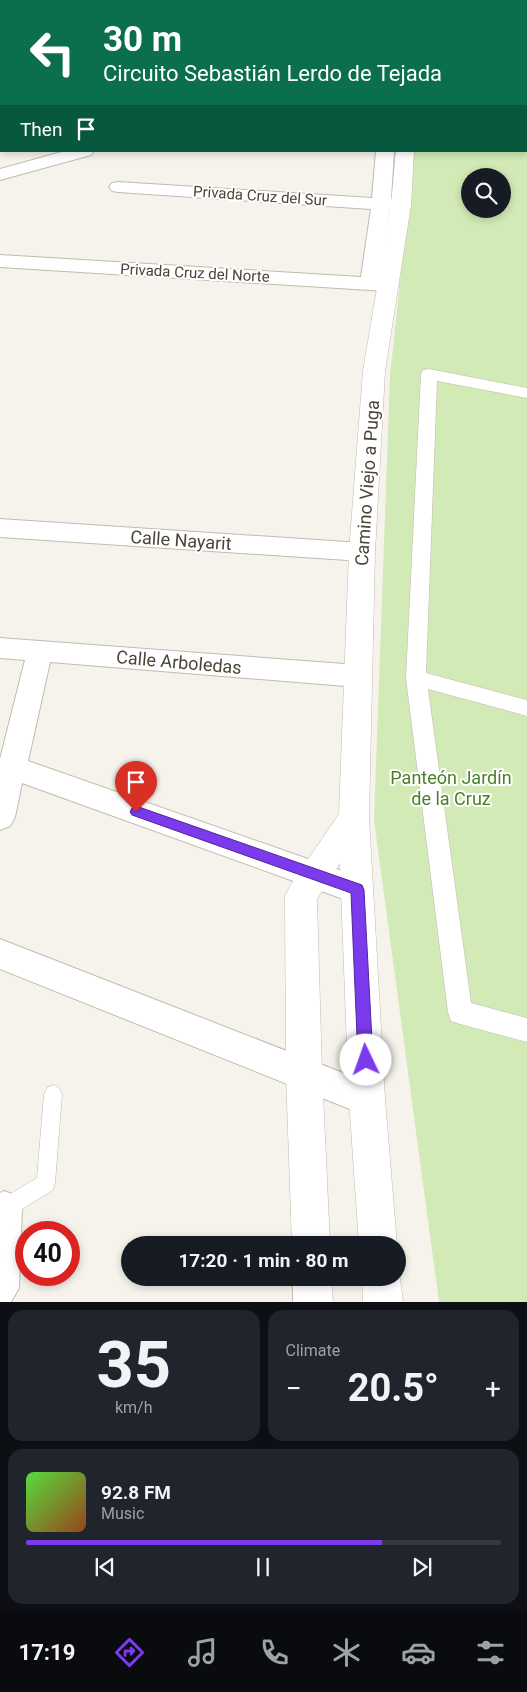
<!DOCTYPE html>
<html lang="en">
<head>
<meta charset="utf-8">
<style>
	body { margin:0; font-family:Roboto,sans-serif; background:#20242c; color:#f1f3f6; height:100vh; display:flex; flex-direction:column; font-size:19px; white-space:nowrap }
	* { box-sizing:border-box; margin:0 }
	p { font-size:16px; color:#9ea1a6 }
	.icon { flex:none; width:28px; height:28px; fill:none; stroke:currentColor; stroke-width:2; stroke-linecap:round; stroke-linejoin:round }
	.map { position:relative; height:1302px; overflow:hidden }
	.side { display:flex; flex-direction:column; gap:8px; padding:8px; background:#0d0f14; flex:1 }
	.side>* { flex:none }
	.banner { position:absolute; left:0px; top:0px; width:528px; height:152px; box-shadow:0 2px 8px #0003; background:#0b6e4f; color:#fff; overflow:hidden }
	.buttons { position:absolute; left:461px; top:168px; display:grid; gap:10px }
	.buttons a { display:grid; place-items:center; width:50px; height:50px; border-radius:50%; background:#171b24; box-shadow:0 2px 8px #0003; font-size:25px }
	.speed { position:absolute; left:15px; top:1221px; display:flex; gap:10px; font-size:25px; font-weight:700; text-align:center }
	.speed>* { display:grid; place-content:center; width:65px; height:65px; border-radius:50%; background:#171b24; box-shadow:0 2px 8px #0003; line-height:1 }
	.speed .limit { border:8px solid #d22; background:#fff; color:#111 }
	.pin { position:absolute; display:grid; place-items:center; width:42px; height:42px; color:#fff; margin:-51px -21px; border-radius:50% 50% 50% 0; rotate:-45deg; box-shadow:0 0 5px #0007 }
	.pin .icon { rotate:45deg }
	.me { position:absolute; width:55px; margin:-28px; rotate:357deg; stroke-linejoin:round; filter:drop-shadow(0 0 4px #0008) }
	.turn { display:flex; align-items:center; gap:18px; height:105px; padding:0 20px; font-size:22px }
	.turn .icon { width:65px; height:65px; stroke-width:2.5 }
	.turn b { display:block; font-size:35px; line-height:42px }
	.then { display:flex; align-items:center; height:48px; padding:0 20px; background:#0003; gap:10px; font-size:19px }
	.big { font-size:38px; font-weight:700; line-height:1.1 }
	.side .card { flex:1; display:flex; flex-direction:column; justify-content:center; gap:8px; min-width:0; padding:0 18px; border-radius:15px; background:#20242c }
	.side .dial { align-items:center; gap:0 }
	.dial b { font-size:65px; line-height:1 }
	.song { display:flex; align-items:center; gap:15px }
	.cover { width:60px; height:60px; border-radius:8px; background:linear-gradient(135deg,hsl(110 70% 55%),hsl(20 70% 35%)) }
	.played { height:5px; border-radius:2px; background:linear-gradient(90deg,#7c3aed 75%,#363941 75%) }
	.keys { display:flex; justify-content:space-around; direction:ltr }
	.heat { display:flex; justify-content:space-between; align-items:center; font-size:28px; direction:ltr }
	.side .tiles { flex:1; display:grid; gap:8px; grid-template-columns:1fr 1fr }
	.card:last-child { grid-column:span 2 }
	.trip { position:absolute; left:121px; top:1236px; width:285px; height:50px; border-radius:25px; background:#171b24; box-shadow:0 2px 8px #0003; font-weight:700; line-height:50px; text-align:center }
	.dock { display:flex; height:80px; justify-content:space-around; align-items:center; background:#090b0e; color:#9ea1a6 }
	.dock .icon { width:35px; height:35px }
	.dock .on { color:#7c3aed }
	.dock b { font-size:22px; color:#f1f3f6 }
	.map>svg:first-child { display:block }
	.green { fill:#d2eab5; fill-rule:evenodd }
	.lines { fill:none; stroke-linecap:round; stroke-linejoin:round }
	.service-casing { stroke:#c2bbae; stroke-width:1 }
	.pedestrian-casing { stroke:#c2bbae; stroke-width:1 }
	.minor-casing { stroke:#c2bbae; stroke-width:2 }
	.tertiary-casing { stroke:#c2bbae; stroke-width:1 }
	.service { fill:#fff; fill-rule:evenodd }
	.pedestrian { fill:#fff; fill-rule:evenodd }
	.minor { fill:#fff; fill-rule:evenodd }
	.tertiary { fill:#fff; fill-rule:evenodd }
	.route { fill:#7c3aed; stroke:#51269a }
	.labels { text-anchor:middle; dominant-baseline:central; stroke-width:4; stroke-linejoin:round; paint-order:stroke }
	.far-street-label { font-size:15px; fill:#4b4439; stroke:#fff }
	.street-label { font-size:18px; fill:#4b4439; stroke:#fff }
	.park-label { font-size:18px; fill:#4a7f2a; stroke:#fff }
</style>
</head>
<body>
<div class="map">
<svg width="527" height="1302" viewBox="0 0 527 1302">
	<rect width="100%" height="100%" fill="#f6f3ec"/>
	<path class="green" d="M527 83V1302H439L374 820 390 376 414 151H526ZM470 176H502V209H470Z"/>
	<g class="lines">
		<defs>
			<path id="service" d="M0 69H1V75H0Z
				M53 1085 59 1088 62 1094 55 1183 53 1190 11 1216 0 1218V1200L37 1178 44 1094 47 1088Z"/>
			<path id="pedestrian" d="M526 93H527V101H526Z
				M429 369 527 388V398L437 381 426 673 527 700V716L428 689 471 1003 527 1018V1042L460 1024 451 1021 448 1012 406 678 421 374 423 370Z"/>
			<path id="minor" d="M90 0H106V1H91Z
				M0 35H1V45H0Z
				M526 71H527V81H526Z
				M0 121H1V131H0Z
				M65 151H94L91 155 0 180V169Z
				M376 151H394L391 199 408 201 410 205 408 209 390 210 381 278 396 281 399 285 396 289 389 291 370 290 0 267V255L361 277 371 209 118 192 112 191 109 187 112 183 118 182 372 198Z
				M0 519 362 543 371 546 374 552 371 558 362 561 0 537Z
				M0 638 358 665 367 668 371 676 367 684 358 687 50 662 28 761 368 880 372 890 368 900 357 904 22 783 15 817 10 826 0 830V759L25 660 0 658Z
				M0 939 379 1087 384 1099 379 1111 367 1116 0 969Z
				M4 1191 17 1196 22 1209 19 1288 11 1302H0V1193Z"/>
			<path id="tertiary" d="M367 0H383V1H367Z
				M396 0H412V1H396Z
				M396 151H414L411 205 385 371 375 552 369 817 385 1099 397 1245H359L349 1099 340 863 317 899 322 1073 330 1245H292L286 1073 285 896 290 886 339 814 349 552 363 371 391 205Z
				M398 1271 400 1278 403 1302H363L362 1278H398Z
				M293 1278H331L333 1302H293Z"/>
		</defs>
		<use href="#service" class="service-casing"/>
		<use href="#pedestrian" class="pedestrian-casing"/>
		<use href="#minor" class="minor-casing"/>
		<use href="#tertiary" class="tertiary-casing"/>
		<use href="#service" class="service"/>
		<use href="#pedestrian" class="pedestrian"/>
		<use href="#minor" class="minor"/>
		<use href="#tertiary" class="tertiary"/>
	</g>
	<path class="route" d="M136 806 362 885 364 890 373 1060 371 1066 366 1068 361 1066 358 1060 351 893 132 815 130 812 132 808Z"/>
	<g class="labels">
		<g class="far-street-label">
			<text transform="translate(260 196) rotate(4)">Privada Cruz del Sur</text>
			<text transform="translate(195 273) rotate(3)">Privada Cruz del Norte</text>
		</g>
		<g class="street-label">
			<text transform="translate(367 483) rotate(-86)">Camino Viejo a Puga</text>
			<text transform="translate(181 540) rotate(4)">Calle Nayarit</text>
			<text transform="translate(179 662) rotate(5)">Calle Arboledas</text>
		</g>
		<g class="park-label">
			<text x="451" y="777">Panteón Jardín<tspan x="451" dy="21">de la Cruz</tspan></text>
		</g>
	</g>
</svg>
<div class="buttons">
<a><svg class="icon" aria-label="search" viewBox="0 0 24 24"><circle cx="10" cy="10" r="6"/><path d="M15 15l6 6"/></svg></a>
</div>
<div class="speed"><div class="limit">40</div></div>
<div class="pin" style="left:136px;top:812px;background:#d93025"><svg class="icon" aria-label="arrive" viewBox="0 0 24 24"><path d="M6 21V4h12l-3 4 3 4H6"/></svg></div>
<svg class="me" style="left:366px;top:1060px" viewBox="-20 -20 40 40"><circle r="19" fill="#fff"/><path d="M0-13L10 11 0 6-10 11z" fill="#7c3aed"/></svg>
<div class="trip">17:20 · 1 min · 80 m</div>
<div class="banner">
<div class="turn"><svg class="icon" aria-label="left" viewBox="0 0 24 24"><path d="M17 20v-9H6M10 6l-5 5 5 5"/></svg><div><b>30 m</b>Circuito Sebastián Lerdo de Tejada</div></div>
<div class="then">Then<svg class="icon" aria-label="arrive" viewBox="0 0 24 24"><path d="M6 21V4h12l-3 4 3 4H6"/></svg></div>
</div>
</div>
<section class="side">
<div class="tiles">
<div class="card dial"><b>35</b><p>km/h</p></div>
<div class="card"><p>Climate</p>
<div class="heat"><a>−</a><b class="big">20.5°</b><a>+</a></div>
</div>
<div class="card">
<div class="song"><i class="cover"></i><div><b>92.8 FM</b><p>Music</p></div></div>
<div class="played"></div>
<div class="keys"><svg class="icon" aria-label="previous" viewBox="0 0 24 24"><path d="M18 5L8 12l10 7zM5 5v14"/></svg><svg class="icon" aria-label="pause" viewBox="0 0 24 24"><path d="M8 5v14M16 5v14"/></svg><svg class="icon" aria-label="next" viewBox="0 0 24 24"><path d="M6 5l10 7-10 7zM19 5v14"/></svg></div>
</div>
</div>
</section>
<nav class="dock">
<b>17:19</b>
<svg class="icon on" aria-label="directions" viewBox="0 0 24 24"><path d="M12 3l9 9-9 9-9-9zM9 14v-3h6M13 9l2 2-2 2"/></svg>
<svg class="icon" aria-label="music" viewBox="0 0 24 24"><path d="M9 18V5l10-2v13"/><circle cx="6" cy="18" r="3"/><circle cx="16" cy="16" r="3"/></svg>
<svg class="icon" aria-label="phone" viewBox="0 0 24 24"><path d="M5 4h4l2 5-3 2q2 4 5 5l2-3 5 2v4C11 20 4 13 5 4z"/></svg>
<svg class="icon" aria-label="climate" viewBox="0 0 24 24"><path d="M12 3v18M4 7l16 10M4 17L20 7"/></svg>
<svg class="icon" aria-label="car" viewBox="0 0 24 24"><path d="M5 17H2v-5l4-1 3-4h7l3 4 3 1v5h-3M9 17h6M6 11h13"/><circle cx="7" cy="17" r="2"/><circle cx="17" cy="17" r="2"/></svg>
<svg class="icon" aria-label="filters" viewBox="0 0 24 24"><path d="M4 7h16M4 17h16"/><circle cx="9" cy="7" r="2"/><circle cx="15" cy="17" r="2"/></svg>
</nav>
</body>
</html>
